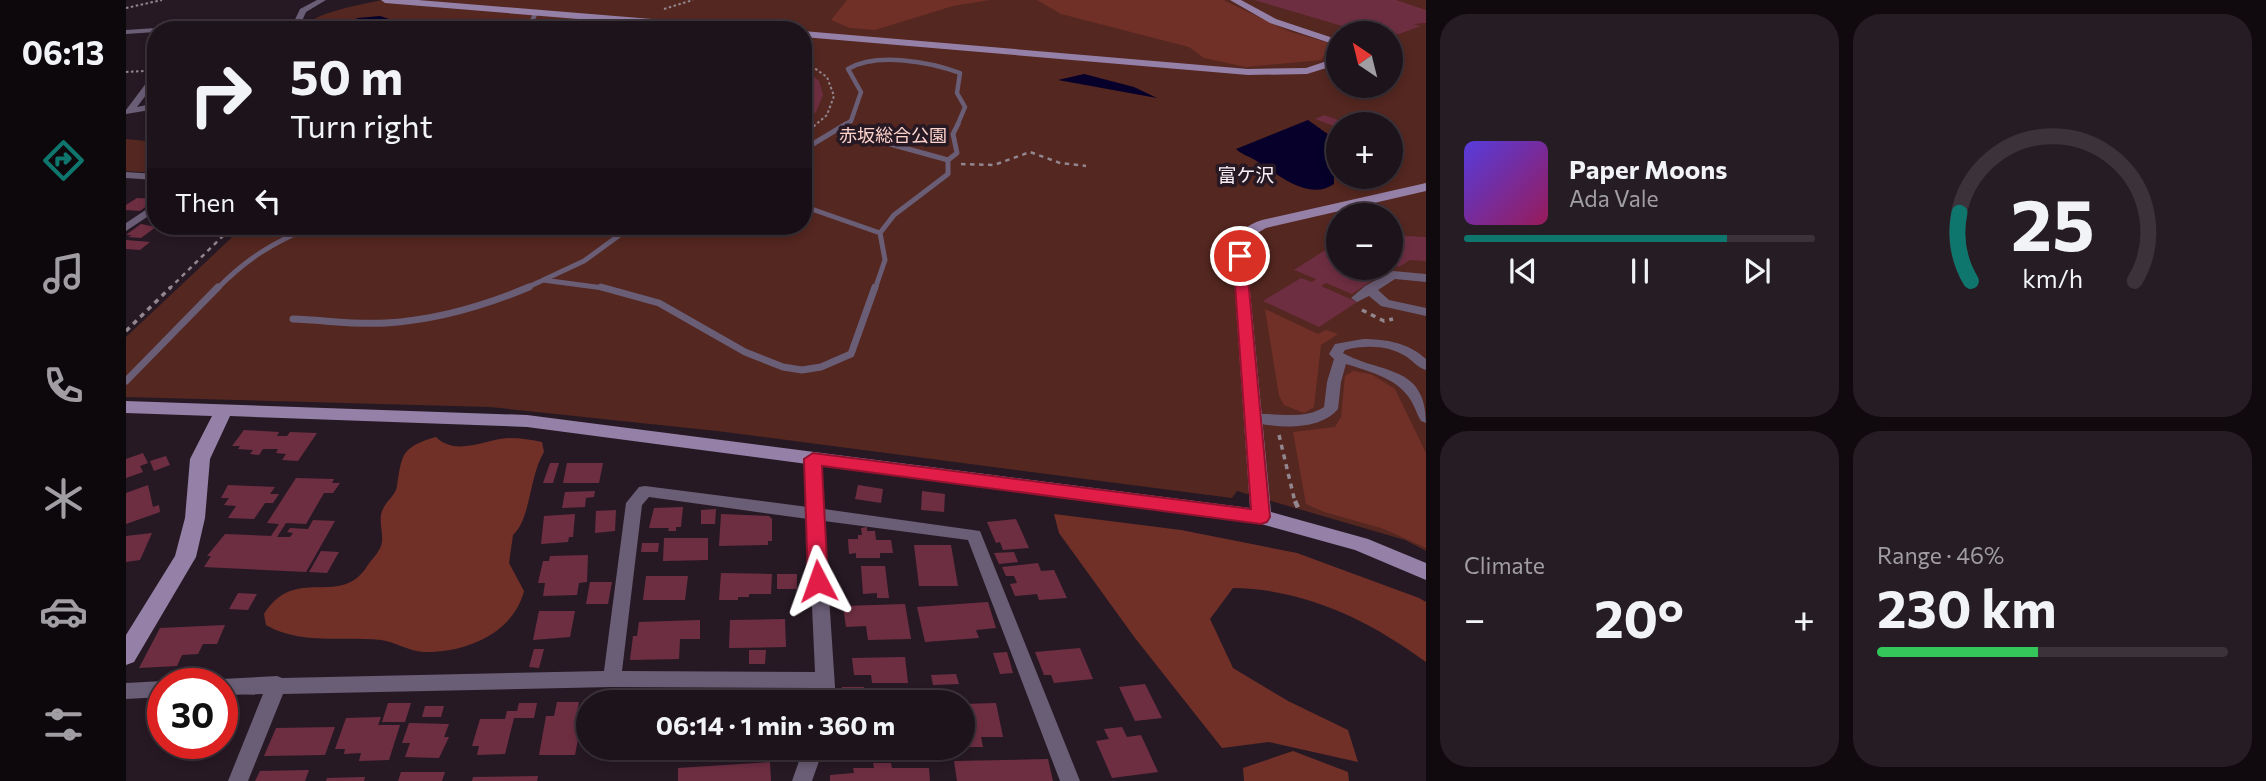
<!DOCTYPE html>
<html lang="en">
<head>
<meta charset="utf-8">
<style>
	body { margin:0; font-family:Commissioner,"Noto Sans JP",sans-serif; background:#251c24; color:#f1f3f6; height:100vh; display:flex; flex-direction:column; font-size:26px; white-space:nowrap }
	* { box-sizing:border-box; margin:0 }
	p { font-size:23px; color:#a09ea3 }
	.icon { flex:none; width:38px; height:38px; fill:none; stroke:currentColor; stroke-width:2; stroke-linecap:round; stroke-linejoin:round }
	.map { position:relative; flex:1; overflow:hidden }
	.panel { display:flex; flex-direction:column; gap:14px; padding:14px; background:#100a0f; width:840px }
	.panel>* { flex:none }
	.guide { position:absolute; left:21px; top:21px; width:665px; height:214px; border-radius:28px; box-shadow:0 4px 10px #0003,0 0 0 2px #3b323a; background:#1d131b; color:#f1f3f6; overflow:hidden }
	.needle { width:46px; rotate:325deg }
	.fabs { position:absolute; left:1200px; top:21px; display:grid; gap:14px }
	.fabs a { display:grid; place-items:center; width:77px; height:77px; border-radius:50%; background:#1d131b; box-shadow:0 4px 10px #0003,0 0 0 2px #3b323a; font-size:35px }
	.speed { position:absolute; left:21px; top:668px; display:flex; gap:14px; font-size:35px; font-weight:700; text-align:center }
	.speed>* { display:grid; place-content:center; width:91px; height:91px; border-radius:50%; background:#1d131b; box-shadow:0 4px 10px #0003,0 0 0 2px #3b323a; line-height:1 }
	.speed .limit { border:10px solid #d22; background:#fff; color:#111 }
	.pin { position:absolute; display:grid; place-items:center; width:60px; height:60px; color:#fff; margin:-30px; border:4px solid #fff; border-radius:50%; box-shadow:0 2px 7px #0007 }
	.me { position:absolute; width:77px; margin:-38px; rotate:356deg; stroke-linejoin:round; filter:drop-shadow(0 0 5px #0008) }
	.turn { display:flex; align-items:center; gap:24px; height:147px; padding:0 28px; font-size:32px }
	.turn .icon { width:91px; height:91px; stroke-width:2.5 }
	.turn b { display:block; font-size:49px; line-height:60px }
	.then { display:flex; align-items:center; height:66px; padding:0 28px; background:#0003; gap:14px; font-size:26px }
	.big { font-size:52px; font-weight:700; line-height:1.1 }
	.panel .card { flex:1; display:flex; flex-direction:column; justify-content:center; gap:10px; min-width:0; padding:0 24px; border-radius:28px; background:#251c24 }
	.panel .dial { align-items:center; gap:0 }
	.dial svg { height:182px; overflow:visible; fill:none; stroke:#3b323a; stroke-width:7; stroke-linecap:round; text-anchor:middle }
	.dial text { fill:#f1f3f6; stroke:none }
	.song { display:flex; align-items:center; gap:21px }
	.cover { width:84px; height:84px; border-radius:10px; background:linear-gradient(135deg,hsl(250 70% 55%),hsl(330 70% 35%)) }
	.played { height:7px; border-radius:4px; background:linear-gradient(90deg,#0f766e 75%,#3b323a 75%) }
	.keys { display:flex; justify-content:space-around; direction:ltr }
	.heat { display:flex; justify-content:space-between; align-items:center; font-size:38px; direction:ltr }
	.charge { height:10px; border-radius:5px; background:linear-gradient(90deg,#34c759 46%,#3b323a 0) }
	.panel .tiles { flex:1; display:grid; gap:14px; grid-template-columns:repeat(2,1fr) }
	.trip { position:absolute; left:450px; top:690px; width:399px; height:70px; border-radius:35px; background:#1d131b; box-shadow:0 4px 10px #0003,0 0 0 2px #3b323a; font-weight:700; line-height:70px; text-align:center }
	main { display:flex; flex:1; min-height:0 }
	.tab-bar { display:flex; flex-direction:column; width:126px; justify-content:space-around; align-items:center; background:#0c080b; color:#a09ea3 }
	.tab-bar .icon { width:49px; height:49px }
	.tab-bar .on { color:#0f766e }
	.tab-bar b { font-size:32px; color:#f1f3f6 }
	.map>svg:first-child { display:block }
	.green { fill:#542720; fill-rule:evenodd }
	.forest { fill:#703027 }
	.water { fill:#06002a }
	.building { fill:#6e2e42 }
	.lines { fill:none; stroke-linecap:round; stroke-linejoin:round }
	.path-far3 { stroke:#92868f; stroke-width:2; stroke-dasharray:2.5 2.5; stroke-linecap:butt }
	.path-far2 { stroke:#92868f; stroke-width:2.5; stroke-dasharray:4.5 4.5; stroke-linecap:butt }
	.path-far1 { stroke:#92868f; stroke-width:3.5; stroke-dasharray:5 5; stroke-linecap:butt }
	.path { stroke:#92868f; stroke-width:4.5; stroke-dasharray:7 7; stroke-linecap:butt }
	.lane-far2 { stroke:#6a5d76; stroke-width:4.5 }
	.lane-far1 { stroke:#6a5d76; stroke-width:5 }
	.lane { stroke:#6a5d76; stroke-width:7 }
	.street { fill:#6a5d76; fill-rule:evenodd }
	.secondary { fill:#9580a8; fill-rule:evenodd }
	.route { fill:#e11d48; stroke:#92132f; stroke-width:2 }
	.labels { text-anchor:middle; dominant-baseline:central; stroke-width:7; stroke-linejoin:round; paint-order:stroke }
	.far-park-label { font-size:18px; fill:#fdd3cb; stroke:#271924 }
	.far-neighbourhood-label { font-size:19px; fill:#f9eff6; stroke:#271924 }
</style>
</head>
<body>
<main>
<nav class="tab-bar">
<b>06:13</b>
<svg class="icon on" aria-label="directions" viewBox="0 0 24 24"><path d="M12 3l9 9-9 9-9-9zM9 14v-3h6M13 9l2 2-2 2"/></svg>
<svg class="icon" aria-label="music" viewBox="0 0 24 24"><path d="M9 18V5l10-2v13"/><circle cx="6" cy="18" r="3"/><circle cx="16" cy="16" r="3"/></svg>
<svg class="icon" aria-label="phone" viewBox="0 0 24 24"><path d="M5 4h4l2 5-3 2q2 4 5 5l2-3 5 2v4C11 20 4 13 5 4z"/></svg>
<svg class="icon" aria-label="climate" viewBox="0 0 24 24"><path d="M12 3v18M4 7l16 10M4 17L20 7"/></svg>
<svg class="icon" aria-label="car" viewBox="0 0 24 24"><path d="M5 17H2v-5l4-1 3-4h7l3 4 3 1v5h-3M9 17h6M6 11h13"/><circle cx="7" cy="17" r="2"/><circle cx="17" cy="17" r="2"/></svg>
<svg class="icon" aria-label="filters" viewBox="0 0 24 24"><path d="M4 7h16M4 17h16"/><circle cx="9" cy="7" r="2"/><circle cx="15" cy="17" r="2"/></svg>
</nav>
<div class="map">
<svg width="1300" height="781" viewBox="0 0 1300 781">
	<rect width="100%" height="100%" fill="#271924"/>
	<path class="green" d="M256 0H1300V551L1279 540 1111 491 1106 498 591 431 364 407 0 397V337L118 226H677V30H176C182 13 239 4 256 0ZM1213 33H1265V86H1213ZM1213 124H1265V177H1213ZM1213 215H1265V268H1213Z
		M0 139 30 142V173L0 171Z"/>
	<path class="forest" d="M721 0H864L827 6 749 30 724 28 705 20Z
		M911 0H1097L1162 31 1203 43 1196 60 1120 67 1078 58 1063 47 935 14Z
		M1139 309 1192 334 1200 330 1212 334 1195 345 1188 407 1178 413 1158 405 1153 396Z
		M1227 371 1245 374 1269 389 1300 453V548L1258 529 1198 512 1180 504 1167 432 1209 427 1215 417 1219 376Z
		M310 437C330 457 359 439 383 438 395 438 406 440 416 442L418 452C403 476 405 519 387 535L383 563 398 591C387 634 339 653 297 652 283 651 269 642 255 640 218 636 174 645 140 625L138 614C170 564 212 608 240 568 244 561 252 554 255 546 259 535 251 520 257 509 260 501 270 495 271 486 276 453 276 447 310 437Z
		M928 514 1055 530 1171 553 1293 598 1300 602V662C1243 620 1178 589 1107 588L1084 619 1107 668 1162 701 1222 730 1232 762 1143 742 1096 748 1009 638 933 533Z
		M1167 751 1222 772 1223 781H1118L1117 768Z"/>
	<path class="water" d="M254 16 266 20 251 30H200L232 18Z
		M958 74 1008 87 1031 98 932 80Z
		M1182 120 1213 142V150L1204 155 1213 159V167L1208 169V184C1182 202 1150 173 1129 160 1122 156 1115 154 1110 149Z"/>
	<path class="building" d="M1128 0H1270L1300 10V23L1287 24 1295 26 1273 34 1240 33Z
		M677 67 693 81 697 95 690 112 677 123Z
		M1198 115 1218 122 1208 126 1189 119Z
		M11 198 30 199 14 211 0 210V205Z
		M15 224 30 227 15 238 2 237 6 235H0Z
		M1265 225 1280 236 1300 237V261L1284 260 1273 267 1265 264Z
		M0 240 24 242 14 250 0 249Z
		M1207 245 1213 247V268H1264L1226 294 1200 283 1195 286 1231 302 1193 327 1137 301 1175 278 1186 282 1190 279 1168 270Z
		M118 430 153 432 151 436H161L164 432 191 433 172 461 156 460 160 454 150 453 152 449H137L133 455 124 454 127 450 112 449 114 446H106Z
		M17 453 22 463 14 466 17 472 0 478V459Z
		M40 456 44 465 28 471 24 461Z
		M424 463H433L427 483H417Z
		M441 463H477L473 483H437Z
		M170 478 208 479 206 483H214L207 493H198L180 524 160 523 151 537H164L167 533 161 532 164 528 182 529 187 520 209 521 180 572 78 567 85 556H81L99 534 145 536 153 524 141 523Z
		M22 485 27 507 33 505 34 512 0 524V493Z
		M102 485 149 487 144 494H153L147 503H139L128 519 102 518 110 506 98 505 103 498H95Z
		M732 485 757 489 755 503 729 499Z
		M469 491 468 497 460 498 459 507 436 508 439 492Z
		M796 491 819 494 818 512 795 510Z
		M557 507 555 527H550V531H542L543 528H523L528 508Z
		M590 509 589 524H575V510Z
		M490 510 489 531 469 533 470 511Z
		M449 514 447 537H443L442 542 415 544 418 516Z
		M595 514 643 516 646 519V541H642V545L593 546Z
		M890 519 903 548 877 550 874 542 870 543 861 522Z
		M741 527V531H749L750 540H765L767 553H754V558H730V553L723 554 722 539H732V535H736L735 528Z
		M26 533 14 560 0 562V536Z
		M538 538H582V560L537 561Z
		M516 543H533L532 552H515Z
		M788 545H825L832 586H793Z
		M195 551 213 552 201 573 183 572Z
		M888 552 892 562 873 564 868 553Z
		M462 555 461 582 453 583 451 595 417 596 419 583H412L417 561H423L424 556Z
		M912 563 915 571 928 570 941 598 913 600 911 594 889 596 884 584 891 583 888 576H880L876 567Z
		M735 566H759L763 598H751V593L737 594Z
		M595 573 646 574 645 594H623V597H612V600H593Z
		M651 574H671V589H651Z
		M520 576H562L559 600H517Z
		M464 582H486L482 604H460Z
		M112 593 131 594 122 610 103 609Z
		M862 602 870 628 850 630 853 638 799 642 791 607Z
		M779 604 785 639 742 640 740 626 720 627 717 606Z
		M413 611H449L444 637 407 640Z
		M659 619 660 647 603 648 604 620Z
		M574 620V639H554L553 659 504 660 507 636H511L513 622Z
		M99 625 91 644H77L72 654 56 655 51 666 13 668 34 628Z
		M954 648 967 679 928 683 925 675H918L909 652Z
		M408 649H418L413 668 403 667Z
		M623 650H640L639 664H623Z
		M881 652 887 673 874 674 867 653Z
		M779 657 782 683H746L745 675H728L726 658Z
		M830 674 833 684 807 685 805 675Z
		M1019 684 1036 718 1009 721 993 687Z
		M716 687H738L739 700H716Z
		M431 702H453L450 718H456L449 755H413L420 716H428Z
		M262 703H285L279 722H256Z
		M393 703H411L408 718H388L379 754 351 755 353 746H346L354 719H379L381 711H391Z
		M870 703 877 737H855L857 747H836V704Z
		M299 706H318L315 717H296Z
		M255 717 252 725H274L263 760 233 761 235 753 218 754 219 749H209L220 718Z
		M283 723 323 724 318 737H323L313 758 279 757 284 743H276Z
		M209 727 199 755 138 756 150 728Z
		M996 727 1001 737 1015 735 1032 772 986 778 970 741 983 739 978 729Z
		M646 747H670L666 758 647 757Z
		M719 747H763L764 756H719Z
		M922 759 927 781H831L828 761Z
		M644 762 645 781H552V768Z
		M747 763H765L766 768H803L804 781H704V775L728 773 727 768H748Z
		M183 770 179 781H129L134 771Z
		M275 772H319L316 781H272Z
		M412 776 411 781H346L347 777Z
		M239 777 238 781H200L201 778Z"/>
	<g class="lines">
		<path class="path-far3" d="M0 8 36 0
			M538 9 567 0
			M677 60 701 77 708 96 701 115 688 126
			M0 72 19 71"/>
		<path class="path-far2" d="M677 132 691 124
			M835 164 868 165 904 152 934 163 960 166
			M43 289 107 226"/>
		<path class="path-far1" d="M1236 310 1258 321 1267 319
			M0 331 45 287
			M1153 435 1169 502"/>
		<path class="path" d="M1169 501 1173 510"/>
		<path class="lane-far2" d="M402 30 410 12
			M717 126 725 121 735 92 722 69C751 52 804 62 834 73L831 93 839 107 831 126"/>
		<path class="lane-far1" d="M713 130 822 160
			M677 150 720 124
			M677 206 754 233 759 260 749 289
			M754 233 768 215 822 174V160L831 153 827 134 832 124
			M417 280 485 289
			M91 289C121 258 147 243 186 226
			M398 289 458 261 506 226"/>
		<path class="lane" d="M475 287 533 303 619 352 657 367 676 370 695 367 725 354 749 287
			M167 319C198 320 229 325 260 323 309 320 358 306 403 287
			M0 381 92 287"/>
		<path class="street" d="M191 0H200L180 12 172 30H164L174 9Z
			M134 21 138 23 134 30H126L129 26 30 30V32L0 34V30Z
			M27 74H30V82L11 107 30 103V109L0 114V110Z
			M0 172 30 174V180L0 178Z
			M30 203V211L0 231V223Z
			M1267 271 1300 274V282L1269 279 1252 290 1263 300 1300 308V316L1255 306 1243 296 1231 302 1225 298 1239 286Z
			M1237 339C1260 339 1283 343 1300 359V370C1292 368 1288 362 1281 357 1262 345 1240 345 1219 350L1217 353C1254 374 1300 364 1300 423L1295 421C1290 413 1288 403 1281 395 1267 377 1242 371 1220 364L1215 382 1212 409C1193 432 1148 428 1122 421L1120 418C1132 407 1173 424 1198 407L1201 382 1208 359 1203 354 1209 344Z
			M687 454 692 455 695 459 698 509 854 531 954 781H934L842 540 698 521 710 702H690V688L486 687 157 694 122 781H102L137 694 96 695V684H88L89 681 96 679 151 676 156 678 478 671 500 503 513 487 519 486 682 507 679 459 682 455ZM523 497 682 519 689 672 496 671 516 505Z
			M37 681 44 684H37V697L0 699V683Z
			M678 747H698L686 781H666Z"/>
		<path class="secondary" d="M255 0H292L624 27 629 30H586L259 3Z
			M1104 0H1115L1150 19 1213 40V46L1144 23Z
			M677 31 1122 69 1180 68 1213 57V64L1181 74 1122 75 677 37Z
			M1300 183V191L1140 228 1126 236 1120 249 1145 512 1242 539 1300 563V580L1229 550 1135 524 401 427 104 416 84 459 79 518 70 557 8 662 0 665V635L49 556 59 518 64 459 86 416 0 413V401L401 415 1124 508 1106 249C1111 233 1120 225 1136 220Z"/>
	</g>
	<path class="route" d="M1114 252 1120 256 1144 517 1141 522 1135 524 696 466 702 581 699 586H685L682 581 678 459 687 453 1125 509 1107 256Z"/>
	<g class="labels">
		<g class="far-park-label">
			<text x="767" y="135">赤坂総合公園</text>
		</g>
		<g class="far-neighbourhood-label">
			<text x="1120" y="174">富ケ沢</text>
		</g>
	</g>
</svg>
<div class="fabs">
<a><svg class="needle" viewBox="-14 -14 28 28"><path d="M0-13l5 13h-10z" fill="#e53935"/><path d="M0 13l5-13h-10z" fill="#a09ea3"/></svg></a>
<a>+</a>
<a>−</a>
</div>
<div class="speed"><div class="limit">30</div></div>
<div class="pin" style="left:1114px;top:256px;background:#d93025"><svg class="icon" aria-label="arrive" viewBox="0 0 24 24"><path d="M6 21V4h12l-3 4 3 4H6"/></svg></div>
<svg class="me" style="left:692px;top:581px" viewBox="-20 -20 40 40"><path d="M0-17L14 15 0 8-14 15z" fill="#e11d48" stroke="#fff" stroke-width="4"/></svg>
<div class="trip">06:14 · 1 min · 360 m</div>
<div class="guide">
<div class="turn"><svg class="icon" aria-label="right" viewBox="0 0 24 24"><path d="M7 20v-9h11M14 6l5 5-5 5"/></svg><div><b>50 m</b>Turn right</div></div>
<div class="then">Then<svg class="icon" aria-label="left" viewBox="0 0 24 24"><path d="M17 20v-9H6M10 6l-5 5 5 5"/></svg></div>
</div>
</div>
<section class="panel">
<div class="tiles">
<div class="card">
<div class="song"><i class="cover"></i><div><b>Paper Moons</b><p>Ada Vale</p></div></div>
<div class="played"></div>
<div class="keys"><svg class="icon" aria-label="previous" viewBox="0 0 24 24"><path d="M18 5L8 12l10 7zM5 5v14"/></svg><svg class="icon" aria-label="pause" viewBox="0 0 24 24"><path d="M8 5v14M16 5v14"/></svg><svg class="icon" aria-label="next" viewBox="0 0 24 24"><path d="M6 5l10 7-10 7zM19 5v14"/></svg></div>
</div>
<div class="card dial"><svg viewBox="0 0 100 80">
<path d="M14 69A42 42 0 1 1 86 69"/>
<path d="M14 69A42 42 0 0 1 9 39" stroke="#0f766e"/>
<text x="50" y="56" font-size="32" font-weight="700">25</text>
<text x="50" y="72" font-size="11">km/h</text>
</svg></div>
<div class="card"><p>Climate</p>
<div class="heat"><a>−</a><b class="big">20°</b><a>+</a></div>
</div>
<div class="card"><p>Range · 46%</p><b class="big">230 km</b><div class="charge"></div></div>
</div>
</section>
</main>
</body>
</html>
